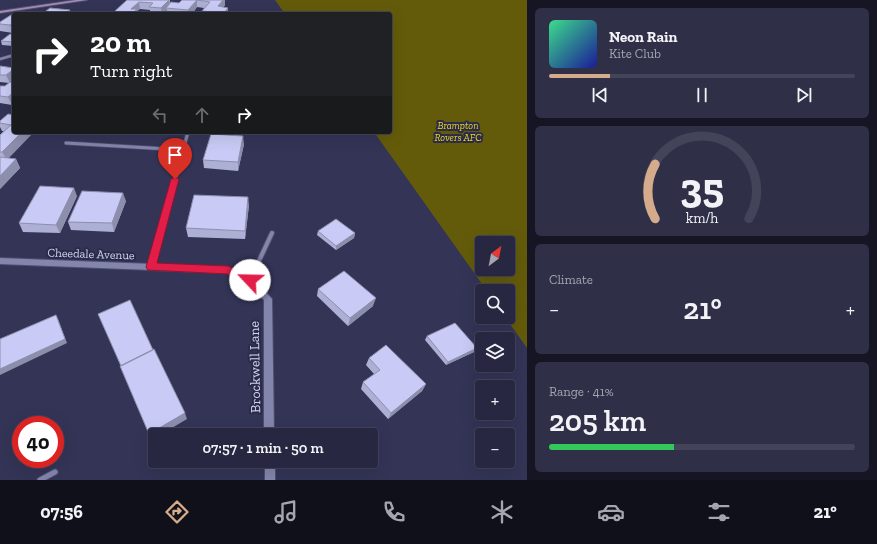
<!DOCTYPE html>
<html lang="en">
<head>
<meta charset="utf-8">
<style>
	body { margin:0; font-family:"Zilla Slab",serif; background:#2f2f48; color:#f1f3f6; height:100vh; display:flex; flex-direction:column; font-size:15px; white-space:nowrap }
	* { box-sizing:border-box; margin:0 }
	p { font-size:13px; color:#a4a5b1 }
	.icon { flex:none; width:22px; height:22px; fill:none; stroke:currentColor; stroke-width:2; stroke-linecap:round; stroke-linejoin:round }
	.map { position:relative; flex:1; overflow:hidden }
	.panel { display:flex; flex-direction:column; gap:8px; padding:8px; background:#151524; width:350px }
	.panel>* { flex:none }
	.hud { position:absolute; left:12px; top:12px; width:380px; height:122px; border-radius:4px; box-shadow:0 4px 16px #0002,0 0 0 1px #43445a; background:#202124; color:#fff; overflow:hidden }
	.needle { width:26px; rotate:32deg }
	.fabs { position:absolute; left:475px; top:236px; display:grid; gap:8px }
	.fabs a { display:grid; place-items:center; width:40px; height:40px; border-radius:4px; background:#272741; box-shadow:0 4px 16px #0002,0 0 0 1px #43445a; font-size:20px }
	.speed { position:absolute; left:12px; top:416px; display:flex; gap:8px; font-size:20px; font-weight:700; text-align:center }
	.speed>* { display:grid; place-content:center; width:52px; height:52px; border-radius:50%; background:#272741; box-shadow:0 4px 16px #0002,0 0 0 1px #43445a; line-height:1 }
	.speed .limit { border:6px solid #d22; background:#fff; color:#111 }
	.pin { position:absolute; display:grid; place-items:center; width:34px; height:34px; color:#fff; margin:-41px -17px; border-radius:50% 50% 50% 0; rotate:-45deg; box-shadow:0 0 4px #0007 }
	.pin .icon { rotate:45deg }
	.me { position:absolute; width:44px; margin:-22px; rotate:294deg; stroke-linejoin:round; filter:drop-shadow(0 0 3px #0008) }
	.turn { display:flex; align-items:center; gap:14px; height:84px; padding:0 12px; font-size:18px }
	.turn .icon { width:52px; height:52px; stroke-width:2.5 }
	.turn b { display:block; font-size:28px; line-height:34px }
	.lanes { display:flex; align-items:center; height:38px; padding:0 12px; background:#0003; justify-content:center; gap:20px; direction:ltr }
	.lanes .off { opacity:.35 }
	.big { font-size:30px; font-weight:600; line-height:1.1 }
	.panel .widget { flex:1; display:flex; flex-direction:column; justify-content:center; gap:6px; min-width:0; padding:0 14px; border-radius:6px; background:#2f2f48 }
	.panel .dial { align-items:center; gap:0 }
	.dial svg { height:104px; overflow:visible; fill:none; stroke:#43445a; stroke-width:7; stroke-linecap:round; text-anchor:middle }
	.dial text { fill:#f1f3f6; stroke:none }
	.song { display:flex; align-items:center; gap:12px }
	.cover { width:48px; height:48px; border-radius:6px; background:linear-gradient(135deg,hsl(150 70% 55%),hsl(240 70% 35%)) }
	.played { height:4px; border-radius:2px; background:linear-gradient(90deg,#d6ab8b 20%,#43445a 20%) }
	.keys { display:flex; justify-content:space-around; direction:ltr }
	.heat { display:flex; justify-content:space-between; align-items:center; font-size:22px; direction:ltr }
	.charge { height:6px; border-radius:3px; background:linear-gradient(90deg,#34c759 41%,#43445a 0) }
	.trip { position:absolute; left:148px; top:428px; width:230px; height:40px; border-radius:4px; background:#272741; box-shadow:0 4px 16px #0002,0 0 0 1px #43445a; font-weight:600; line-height:40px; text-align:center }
	.menu { display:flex; height:64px; justify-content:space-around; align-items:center; background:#10101a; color:#a4a5b1 }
	.menu .icon { width:28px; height:28px }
	.menu .selected { color:#d6ab8b }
	.menu b { font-size:18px; color:#f1f3f6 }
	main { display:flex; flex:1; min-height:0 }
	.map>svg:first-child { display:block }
	.green { fill:#645b0a; fill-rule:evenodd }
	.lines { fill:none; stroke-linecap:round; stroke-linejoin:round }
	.minor-far3-casing { stroke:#4f4f6d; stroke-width:3.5 }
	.minor-far2-casing { stroke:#4f4f6d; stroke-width:4.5 }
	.minor-far1-casing { stroke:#4f4f6d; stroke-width:6 }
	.minor-casing { stroke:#4f4f6d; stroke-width:7 }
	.tertiary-casing { stroke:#4f4f6d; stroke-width:2 }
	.secondary-casing { stroke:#4f4f6d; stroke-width:2 }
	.minor-far3 { stroke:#8385ad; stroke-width:2.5 }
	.minor-far2 { stroke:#8385ad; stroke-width:3 }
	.minor-far1 { stroke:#8385ad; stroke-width:4 }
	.minor { stroke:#8385ad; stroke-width:5 }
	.tertiary { fill:#8385ad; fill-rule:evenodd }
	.secondary { fill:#a68bb9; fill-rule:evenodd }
	.wall { fill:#adafd4 }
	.shaded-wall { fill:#8d8eac }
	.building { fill:#c9cbf6; stroke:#8d8eac }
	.route { fill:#e11d48; stroke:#92132f }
	.labels { text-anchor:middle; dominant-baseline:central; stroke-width:4; stroke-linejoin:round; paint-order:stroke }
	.far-park-label { font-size:10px; font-style:italic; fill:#edd91f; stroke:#2a2a4c }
	.street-label { font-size:12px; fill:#d3d5eb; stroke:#2a2a4c }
	.near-street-label { font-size:14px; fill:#d3d5eb; stroke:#2a2a4c }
</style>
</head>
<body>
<main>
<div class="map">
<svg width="527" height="480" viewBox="0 0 527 480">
	<rect width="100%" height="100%" fill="#343457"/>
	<path class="green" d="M275 0H527V348L505 317H508V291H487L374 132H390V14H285ZM482 243H508V269H482Z"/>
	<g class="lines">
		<defs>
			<path id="minor-far3" d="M0 59 14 55"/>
			<path id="minor-far2" d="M66 143 184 150
				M175 180 188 132"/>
			<path id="minor-far1" d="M151 267 175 179
				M250 280 272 233"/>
			<path id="minor" d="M40 480 55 472"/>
			<path id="tertiary" d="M0 258 228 267 253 278 272 299 274 435H264V300L247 282 227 273 0 264Z
				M265 461H275V480H265Z"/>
			<path id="secondary" d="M76 0H87L0 13V11Z"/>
		</defs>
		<use href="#minor-far3" class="minor-far3-casing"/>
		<use href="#minor-far2" class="minor-far2-casing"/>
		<use href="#minor-far1" class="minor-far1-casing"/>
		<use href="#minor" class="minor-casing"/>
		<use href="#tertiary" class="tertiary-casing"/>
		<use href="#secondary" class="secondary-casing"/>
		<use href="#minor-far3" class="minor-far3"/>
		<use href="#minor-far2" class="minor-far2"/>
		<use href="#minor-far1" class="minor-far1"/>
		<use href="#minor" class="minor"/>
		<use href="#tertiary" class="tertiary"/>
		<use href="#secondary" class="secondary"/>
	</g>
	<path class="wall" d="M127 0H170V4L179 3 182 0H225V5L223 7 228 14H202V11L204 8 197 7 192 14H167V10L163 14H150V10L140 9 137 11 138 14H114V12Z
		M14 15V32L13 33 0 31V24Z
		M14 35V46L2 45 1 41Z
		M0 66 14 68V80L11 83H14V103L12 105 0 103V86H5L9 83 0 82Z
		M14 115 9 158 16 159 20 168 0 189V135L4 131H2L0 127V121Z
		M244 144 238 171 204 168 203 160Z
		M77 196 60 233 23 232 19 223Z
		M126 201 114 232 71 230 68 222Z
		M249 205 245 239 188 237 186 228Z
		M318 231 355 233 354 238 336 250 317 235Z
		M318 289 373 306 348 326 317 296Z
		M427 336 477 348 474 352 446 365 425 340Z
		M369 358 426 384 422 391 388 419 361 389 363 382 374 374 366 365Z"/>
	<path class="shaded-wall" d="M169 0 171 6 166 8 167 10 163 14H162L161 8Z
		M197 0V7L192 14H189L188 10Z
		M223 0H225V5L219 13 218 6Z
		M139 2 140 9 137 11 138 14H132L131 9Z
		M228 8V14H224V13Z
		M70 10 71 14H65Z
		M14 23V32L13 33 10 25Z
		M14 69V80L10 83 6 75Z
		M14 92V103L12 105 8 97Z
		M22 132H34L7 160 2 152Z
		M243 136 244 144 238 171V162Z
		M16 159 20 168 0 189V176Z
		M74 188 77 196 60 233 56 225Z
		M123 193 126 201 114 232 112 223Z
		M248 197 249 205 245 239V231Z
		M355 233 354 238 336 250V246Z
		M376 298 373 306 348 326 350 318Z
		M56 315 58 319 67 343 0 375V369Z
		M477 348 474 352 446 365 448 362Z
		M426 384 422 391 388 419 391 413Z
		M185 413 187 419 160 435H155V438L152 440 149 434Z"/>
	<path class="building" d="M127 0H169L161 8 149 7 153 3 139 2 131 9H137L132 14 114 12Z
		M182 0H223L218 6 228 8 224 13 202 11 210 2 197 0 188 10 166 8 171 2 179 3Z
		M50 8 70 10 65 14H42Z
		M11 15H14V23L10 25 0 24V22Z
		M10 34 14 35V42L1 41Z
		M0 66 14 68V69L6 75H0Z
		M10 82 14 83V92L8 97 0 96V86H5Z
		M8 114 14 115V132H22L2 152H0V135L11 125 0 123V121Z
		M211 134 243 136 238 162 203 160Z
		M0 157 16 159 0 176Z
		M40 186 74 188 56 225 19 223Z
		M82 191 123 193 112 223 68 222Z
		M194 195 248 197 245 231 186 228Z
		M336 219 355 233 336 246 318 231Z
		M344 271 376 298 350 318 318 289Z
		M130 300 153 350 121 366 98 314Z
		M56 315 65 339 0 369V339Z
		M455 323 477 348 448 362 427 336Z
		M386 345 426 384 391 413 363 382 380 370 369 358Z
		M154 349 185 413 149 434 120 366Z"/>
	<path class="route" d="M175 177 179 179 157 263 228 266 253 277 255 280 253 283H246L227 274 148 270 146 267 171 179Z"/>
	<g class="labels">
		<g class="far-park-label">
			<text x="458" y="126">Brampton<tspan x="458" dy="12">Rovers AFC</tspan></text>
		</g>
		<g class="street-label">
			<text transform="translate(91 254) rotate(2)">Cheedale Avenue</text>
		</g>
		<g class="near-street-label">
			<text transform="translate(255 367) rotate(-91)">Brockwell Lane</text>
		</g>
	</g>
</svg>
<div class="fabs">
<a><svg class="needle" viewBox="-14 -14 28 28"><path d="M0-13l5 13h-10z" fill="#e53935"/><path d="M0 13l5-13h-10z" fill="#a4a5b1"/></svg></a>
<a><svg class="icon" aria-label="search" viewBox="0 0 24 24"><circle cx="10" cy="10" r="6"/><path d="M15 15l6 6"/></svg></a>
<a><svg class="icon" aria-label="layers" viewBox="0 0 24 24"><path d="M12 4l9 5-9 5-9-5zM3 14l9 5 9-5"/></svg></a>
<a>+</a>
<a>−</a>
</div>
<div class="speed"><div class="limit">40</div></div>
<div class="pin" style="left:175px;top:179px;background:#d93025"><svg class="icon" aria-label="arrive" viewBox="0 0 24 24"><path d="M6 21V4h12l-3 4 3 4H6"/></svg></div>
<svg class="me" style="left:250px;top:280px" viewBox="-20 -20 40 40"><circle r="19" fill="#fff"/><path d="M0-13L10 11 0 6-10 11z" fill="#e11d48"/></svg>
<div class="trip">07:57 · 1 min · 50 m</div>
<div class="hud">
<div class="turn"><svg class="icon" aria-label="right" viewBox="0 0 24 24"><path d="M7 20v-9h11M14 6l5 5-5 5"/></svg><div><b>20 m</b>Turn right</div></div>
<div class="lanes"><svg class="icon off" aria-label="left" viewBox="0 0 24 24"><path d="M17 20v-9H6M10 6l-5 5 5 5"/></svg><svg class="icon off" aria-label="ahead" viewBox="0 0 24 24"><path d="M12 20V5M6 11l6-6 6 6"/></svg><svg class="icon" aria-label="right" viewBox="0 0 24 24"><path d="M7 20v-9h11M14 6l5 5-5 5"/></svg></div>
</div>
</div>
<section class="panel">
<div class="widget">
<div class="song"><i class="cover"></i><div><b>Neon Rain</b><p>Kite Club</p></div></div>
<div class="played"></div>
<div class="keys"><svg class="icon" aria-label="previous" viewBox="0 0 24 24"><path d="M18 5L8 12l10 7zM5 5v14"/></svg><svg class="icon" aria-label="pause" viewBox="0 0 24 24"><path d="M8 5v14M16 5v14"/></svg><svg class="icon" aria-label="next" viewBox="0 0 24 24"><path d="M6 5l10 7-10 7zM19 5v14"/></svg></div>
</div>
<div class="widget dial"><svg viewBox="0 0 100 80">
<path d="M14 69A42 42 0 1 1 86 69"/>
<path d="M14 69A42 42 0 0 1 14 27" stroke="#d6ab8b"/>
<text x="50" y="56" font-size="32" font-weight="700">35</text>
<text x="50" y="72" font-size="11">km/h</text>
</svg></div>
<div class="widget"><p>Climate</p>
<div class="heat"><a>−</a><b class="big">21°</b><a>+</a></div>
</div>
<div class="widget"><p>Range · 41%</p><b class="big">205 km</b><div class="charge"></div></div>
</section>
</main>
<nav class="menu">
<b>07:56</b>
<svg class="icon selected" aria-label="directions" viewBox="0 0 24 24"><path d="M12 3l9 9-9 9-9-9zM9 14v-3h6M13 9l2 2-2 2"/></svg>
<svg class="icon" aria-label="music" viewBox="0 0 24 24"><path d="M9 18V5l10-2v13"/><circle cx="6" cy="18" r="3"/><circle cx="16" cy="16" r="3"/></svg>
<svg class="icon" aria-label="phone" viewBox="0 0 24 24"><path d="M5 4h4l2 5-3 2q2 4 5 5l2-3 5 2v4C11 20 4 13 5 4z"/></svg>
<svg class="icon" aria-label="climate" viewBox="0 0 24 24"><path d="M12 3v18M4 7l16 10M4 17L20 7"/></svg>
<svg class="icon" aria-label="car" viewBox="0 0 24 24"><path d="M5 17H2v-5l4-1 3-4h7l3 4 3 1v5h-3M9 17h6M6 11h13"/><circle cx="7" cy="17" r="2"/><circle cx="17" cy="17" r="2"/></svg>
<svg class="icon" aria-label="filters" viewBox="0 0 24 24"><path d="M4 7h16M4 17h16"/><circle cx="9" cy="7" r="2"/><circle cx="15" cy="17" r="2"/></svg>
<b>21°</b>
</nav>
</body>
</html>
